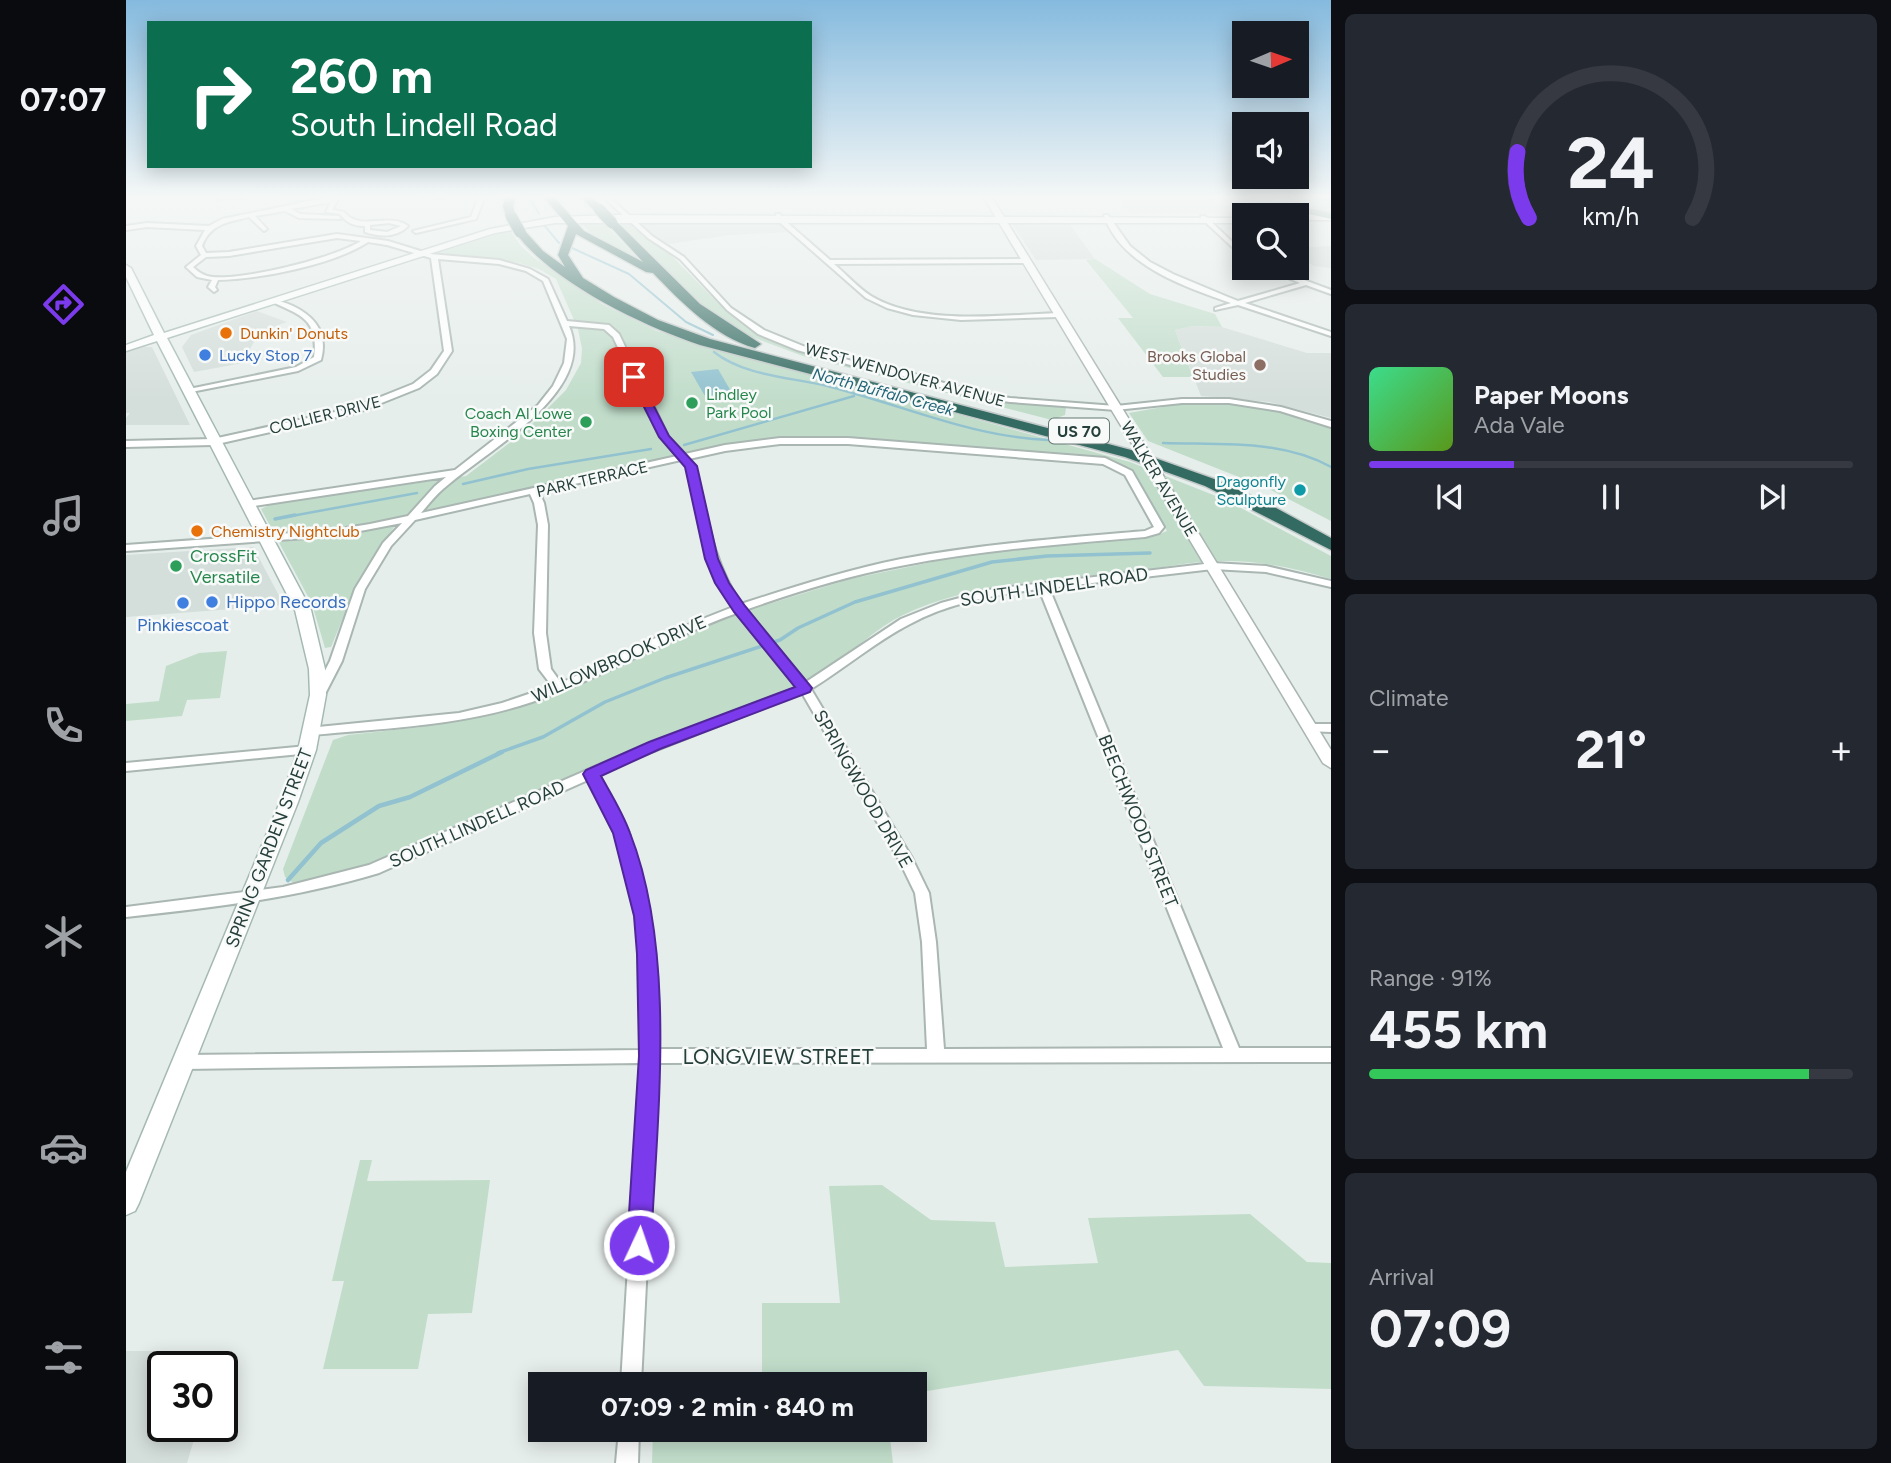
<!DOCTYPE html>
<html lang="en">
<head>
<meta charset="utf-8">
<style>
	body { margin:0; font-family:Figtree,sans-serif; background:#242831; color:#f1f3f6; height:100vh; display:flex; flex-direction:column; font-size:26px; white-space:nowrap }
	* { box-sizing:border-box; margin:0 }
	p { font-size:23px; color:#9ea1a6 }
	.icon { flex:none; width:38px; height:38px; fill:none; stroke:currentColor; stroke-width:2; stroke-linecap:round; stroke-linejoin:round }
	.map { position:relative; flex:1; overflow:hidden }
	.details { display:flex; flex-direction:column; gap:14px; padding:14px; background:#0d0f14; width:560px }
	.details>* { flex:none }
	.guide { position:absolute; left:21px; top:21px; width:665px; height:147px; border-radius:0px; box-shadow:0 4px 18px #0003; background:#0b6e4f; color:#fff; overflow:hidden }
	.needle { width:46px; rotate:88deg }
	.controls { position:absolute; left:1106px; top:21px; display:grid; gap:14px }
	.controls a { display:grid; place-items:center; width:77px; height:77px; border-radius:0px; background:#171b24; box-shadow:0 4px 18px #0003; font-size:35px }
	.speed { position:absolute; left:21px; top:1351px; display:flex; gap:14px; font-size:35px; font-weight:700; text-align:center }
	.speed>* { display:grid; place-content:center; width:91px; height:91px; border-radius:50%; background:#171b24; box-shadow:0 4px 18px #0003; line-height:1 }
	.speed .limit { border:4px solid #111; border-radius:10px; background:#fff; color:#111 }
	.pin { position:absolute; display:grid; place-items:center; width:60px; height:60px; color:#fff; margin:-30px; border-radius:14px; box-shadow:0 4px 10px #0006 }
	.me { position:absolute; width:77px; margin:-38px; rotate:3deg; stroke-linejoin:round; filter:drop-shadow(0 0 5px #0008) }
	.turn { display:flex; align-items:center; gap:24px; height:147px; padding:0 28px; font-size:32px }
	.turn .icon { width:91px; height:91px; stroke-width:2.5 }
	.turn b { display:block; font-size:49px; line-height:60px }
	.big { font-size:52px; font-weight:700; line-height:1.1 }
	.details .widget { flex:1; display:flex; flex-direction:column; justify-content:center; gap:10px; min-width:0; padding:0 24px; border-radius:10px; background:#242831 }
	.details .dial { align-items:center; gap:0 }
	.dial svg { height:182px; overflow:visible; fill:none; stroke:#363941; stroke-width:7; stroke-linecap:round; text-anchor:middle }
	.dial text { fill:#f1f3f6; stroke:none }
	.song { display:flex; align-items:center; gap:21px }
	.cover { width:84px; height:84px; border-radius:10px; background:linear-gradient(135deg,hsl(150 70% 55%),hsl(90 70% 35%)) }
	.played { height:7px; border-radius:4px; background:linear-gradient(90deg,#7c3aed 30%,#363941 30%) }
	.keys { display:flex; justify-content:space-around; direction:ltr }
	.heat { display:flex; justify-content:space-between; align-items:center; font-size:38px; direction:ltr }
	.charge { height:10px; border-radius:5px; background:linear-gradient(90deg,#34c759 91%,#363941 0) }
	.trip { position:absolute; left:402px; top:1372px; width:399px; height:70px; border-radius:0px; background:#171b24; box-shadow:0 4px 18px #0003; font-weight:700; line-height:70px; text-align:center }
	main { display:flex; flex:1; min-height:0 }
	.menu { display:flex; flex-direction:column; width:126px; justify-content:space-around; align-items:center; background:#090b0e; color:#9ea1a6 }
	.menu .icon { width:49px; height:49px }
	.menu .selected { color:#7c3aed }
	.menu b { font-size:32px; color:#f1f3f6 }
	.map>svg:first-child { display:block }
	.built { fill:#d4deda }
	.green { fill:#c1ddca }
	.water { fill:#92c2cf }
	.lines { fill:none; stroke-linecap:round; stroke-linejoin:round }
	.stream-far3 { stroke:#92c2cf; stroke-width:2 }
	.stream-far2 { stroke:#92c2cf; stroke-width:2.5 }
	.stream-far1 { stroke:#92c2cf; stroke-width:3.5 }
	.stream { stroke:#92c2cf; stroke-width:4.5 }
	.minor-casing { stroke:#a9b6b2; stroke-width:4 }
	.tertiary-casing { stroke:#a9b6b2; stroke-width:3 }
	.secondary-casing { stroke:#a5b9b3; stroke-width:3 }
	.primary-casing { stroke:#c2c9c8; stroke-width:4 }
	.motorway-casing { stroke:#c2c9c8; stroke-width:3 }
	.minor { fill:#fff; fill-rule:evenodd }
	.tertiary { fill:#fff; fill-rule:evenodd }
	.secondary { fill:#fff; fill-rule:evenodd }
	.primary { fill:#6da096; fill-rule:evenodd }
	.motorway { fill:#336a61; fill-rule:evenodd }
	.tertiary-bridge-casing { stroke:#a9b6b2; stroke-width:13; stroke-linecap:butt }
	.motorway-bridge-casing { stroke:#c2c9c8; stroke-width:13; stroke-linecap:butt }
	.tertiary-bridge { stroke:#fff; stroke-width:10 }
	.motorway-bridge { stroke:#336a61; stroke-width:11 }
	.route { fill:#7c3aed; stroke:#51269a; stroke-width:2 }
	.food-dot { fill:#e8710a; stroke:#f7faf9; stroke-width:2.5 }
	.shop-dot { fill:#3f7fe0; stroke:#f7faf9; stroke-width:2.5 }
	.education-dot { fill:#8d6e63; stroke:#f7faf9; stroke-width:2.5 }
	.leisure-dot { fill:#2e9e5b; stroke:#f7faf9; stroke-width:2.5 }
	.culture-dot { fill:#0f9aa8; stroke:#f7faf9; stroke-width:2.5 }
	.labels { text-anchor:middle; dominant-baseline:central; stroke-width:5; stroke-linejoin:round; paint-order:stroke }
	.far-food-label { font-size:16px; fill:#c56008; stroke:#f7faf9; text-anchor:start }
	.far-shop-label { font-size:16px; fill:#366cbe; stroke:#f7faf9; text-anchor:start }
	.far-education-label { font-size:16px; fill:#785e54; stroke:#f7faf9; text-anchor:end }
	.far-street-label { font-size:16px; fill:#263f3a; stroke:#f7faf9 }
	.far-water-label { font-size:16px; font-style:italic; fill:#236578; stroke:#f7faf9 }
	.far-leisure-label { font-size:16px; fill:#27864d; stroke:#f7faf9; text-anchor:start }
	.shield { fill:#f7faf9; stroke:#657773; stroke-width:2 }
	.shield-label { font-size:16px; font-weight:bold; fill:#263f3a }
	.far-culture-label { font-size:16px; fill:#0d838f; stroke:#f7faf9; text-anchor:end }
	.leisure-label { font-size:18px; fill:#27864d; stroke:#f7faf9; text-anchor:start }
	.street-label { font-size:18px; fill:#263f3a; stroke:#f7faf9 }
	.shop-label { font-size:18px; fill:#366cbe; stroke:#f7faf9; text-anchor:start }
	.near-street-label { font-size:21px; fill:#263f3a; stroke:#f7faf9 }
</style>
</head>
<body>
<main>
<nav class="menu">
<b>07:07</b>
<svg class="icon selected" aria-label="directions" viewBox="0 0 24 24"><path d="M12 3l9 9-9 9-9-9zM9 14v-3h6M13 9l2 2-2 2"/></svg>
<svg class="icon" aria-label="music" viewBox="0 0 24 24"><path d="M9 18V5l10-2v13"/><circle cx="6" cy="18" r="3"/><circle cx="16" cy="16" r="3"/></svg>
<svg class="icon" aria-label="phone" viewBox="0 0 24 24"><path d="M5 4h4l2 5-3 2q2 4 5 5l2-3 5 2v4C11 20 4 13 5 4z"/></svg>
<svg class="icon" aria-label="climate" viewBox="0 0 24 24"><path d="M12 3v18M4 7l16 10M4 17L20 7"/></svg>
<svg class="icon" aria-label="car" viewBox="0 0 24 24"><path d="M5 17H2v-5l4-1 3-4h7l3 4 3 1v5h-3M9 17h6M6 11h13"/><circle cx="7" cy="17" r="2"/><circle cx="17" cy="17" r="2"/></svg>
<svg class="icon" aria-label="filters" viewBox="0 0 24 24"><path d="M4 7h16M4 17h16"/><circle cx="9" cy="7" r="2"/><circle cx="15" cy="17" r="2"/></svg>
</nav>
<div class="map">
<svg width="1205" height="1463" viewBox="0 0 1205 1463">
	<rect width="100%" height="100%" fill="#e6eeeb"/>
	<path class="built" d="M991 196H1101L1176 214H1005Z
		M651 221 664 232 604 235 543 244 527 235 514 222Z
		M885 222H942L969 259 910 260Z
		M1205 246V268L1188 266 1171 255V248Z
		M131 311 161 322 133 332 117 363 68 372 56 347 65 335Z
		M1067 326 1096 327 1181 353H1205V418L1143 402 1075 396 1049 330Z
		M18 347H26L64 425H0V418L4 413H0V352Z
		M127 547 158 605 0 617V555Z
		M0 1351H95L90 1367H37V1426H72L61 1463H0Z"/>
	<path class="green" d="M1133 196H1205V211Z
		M475 220 511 258 506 259 469 237 455 224Z
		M489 220 504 223 517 236 538 248 591 302 618 324 650 342 725 365 853 397 940 408 939 415 926 420 677 356 613 332 585 314Z
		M384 230 395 246 407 257 476 304 531 331 1004 462 1100 500 1205 556V579C1172 569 1136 561 1101 561 1069 560 1035 568 1002 572 927 581 843 582 775 616 741 633 717 664 684 679 620 709 553 730 488 758 383 802 281 860 169 884L159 877 157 869 207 740 222 735 295 727 382 710 428 694 547 639 600 617 724 579 840 555 1029 536 1041 531 1008 471 978 458 727 439 688 438 620 443 273 519 229 589 205 647 199 648 186 604 135 509 145 504 340 476 398 432 440 390 455 363 456 349 452 329 430 279 413 269 393 263 312 253Z
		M969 259 1024 294 1089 314 1096 327 1067 326 1049 330 1067 377H1037L992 318H1007L960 260Z
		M1059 403C1107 400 1161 406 1205 427V521L1143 489 1022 441 1003 413Z
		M101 651 94 698 61 700 56 716 0 721V704L33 701 40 666 73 653Z
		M234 1160H246L241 1181 364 1180 346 1313 302 1314 292 1369H197L218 1281H206Z
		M756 1185 805 1220 869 1222 879 1267 972 1263 962 1218 1124 1214 1181 1262 1205 1263V1389L1078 1386 1052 1350 789 1393V1384H636V1303H714L703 1186Z
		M527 1430H763L767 1463H526Z"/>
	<path class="water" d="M592 369 606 393 579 396 565 372Z"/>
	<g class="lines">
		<path class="stream-far3" d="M403 196 413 214
			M418 225 433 243
			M446 248 503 274 560 322 587 335"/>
		<path class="stream-far2" d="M588 352C620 377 667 377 705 387 779 406 846 437 923 440
			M1037 443C1093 445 1155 439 1205 467
			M558 445 728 396
			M337 484 402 469 525 449
			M160 517 291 493"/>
		<path class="stream-far1" d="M149 519 169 515
			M372 753 417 737 479 702 539 678 654 640 672 628 729 602 866 562 921 556 1024 553"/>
		<path class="stream" d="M162 880 195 843 253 806 284 797 376 752"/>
		<defs>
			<path id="minor" d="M94 196H149L92 199Z
				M208 196H214L206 210 218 212C234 232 262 212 282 226 270 238 254 237 239 232V226C228 226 221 223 214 214L200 212 205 202 165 209 174 214 213 216 215 219 173 218 159 211 129 216 141 229 138 231 123 217C102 222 84 224 76 246L80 253 103 252 211 234 262 241 304 254 373 260 404 269 422 279 441 321 483 325 493 334 542 436 559 454 599 445 654 438H722L979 458 1006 471 1038 527 1033 533 1019 537C937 544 855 550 774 566 721 576 670 592 619 610L680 682 775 619 815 603 867 589 1087 563 1140 566 1205 581V587L1140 572 1087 569 923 588 1113 1048H1205V1062L531 1063 515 1384H495L514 1063 57 1069 51 1067 49 1062 51 1057 57 1055 515 1050V972L510 916 489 833 462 780 253 873C170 898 86 908 0 917V907L157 887 243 865 505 751 672 687 611 613C540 638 477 678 406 702 335 726 260 728 186 735L182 734 180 731 182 728 333 713 376 703 426 686 413 669 408 633 412 525 408 503 404 494 289 520 265 546 239 589 216 661 199 694 193 698 187 694 204 661 229 589 257 543 276 523 208 536 0 551V545L208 530 244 524 282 516 309 486 320 477 121 507 116 504 121 501 329 470 412 405 427 386 438 363 441 339 417 281 400 271 373 264 312 259 326 351 311 374 293 388 233 412 87 445 0 447V441L87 439 227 408 287 384 305 370 318 351 305 258 261 245 242 242C207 265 134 279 92 280L89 287 91 290 88 292 82 287 86 280 71 277 60 267 75 255 70 246 79 230 21 227 0 230V226L21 223 83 226 96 219ZM263 223 275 226 261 232 244 230V225ZM211 238 235 241C209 258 110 283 81 276 75 274 71 271 67 267L80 257 103 256ZM443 326 478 329 487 337 534 437 551 456 295 513C302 505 309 496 317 489 358 452 472 392 443 326ZM654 444H722L977 464 999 475 1028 527 1019 531C937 538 855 544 775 559 720 570 668 587 615 604 586 560 581 516 569 466L563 459 599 451ZM555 460 561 467 581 559 591 583 607 607 536 635 435 683 425 669 420 633 422 525 418 503 413 492ZM913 589 1097 1048 818 1049 810 942 803 893 786 858 685 689C719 668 749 642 784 624 824 602 869 595 913 589ZM676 693 772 858 789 893 796 942 801 1049H531V972L524 916 503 833 473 775 513 757Z
				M295 196H319L316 198Z
				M353 196H359L350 219 290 233 287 231 345 217Z
				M476 196H482L526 236 558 257 605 308 638 330 677 346 729 362 771 369 848 392 884 398 990 406 1056 399H1103L1155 407 1205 421V427L1154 411 1103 403H1056L990 410 884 402 844 396 767 373 728 366 671 350 632 334 601 310 554 259 522 238Z
				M650 214H654L656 218 704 260 900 259 903 261 900 263 708 264C720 274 732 288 745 296 795 326 876 315 932 313L936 315 932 317 835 320 787 315 761 308 740 298 651 220Z
				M978 215H982L1004 246 1024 262 1047 274 1102 297 1112 301 1174 283 1138 268H1146L1205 290V294L1180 285 1119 303 1205 332V336L1112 305 1089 310V308L1105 303C1059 287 994 265 978 215Z
				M1075 216H1079L1118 253V258L1075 218Z
				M146 300C153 300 160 303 167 306 190 317 202 334 195 360L172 371 60 393V389H63L170 367 188 357C193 320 175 315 146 302Z
				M1184 724H1205V732L1180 731 1178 728 1180 725Z
				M181 746 187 750 185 753 0 771V763Z
				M493 1430H513L512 1463H490Z"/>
			<path id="tertiary" d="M857 196H865L1012 434 1010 436 1000 434Z
				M1034 476 1040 480 1205 750V768L1197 763 1028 480Z"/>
			<path id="secondary" d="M0 196H9L0 201Z
				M1205 214V220H1171V215H1168Z
				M490 215 1118 218V223H429L369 233 41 338 185 610 199 669 200 695 190 750 172 802 13 1203 9 1211 0 1215V1172L154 802 172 750 184 695 183 669 169 610 31 341 0 351V345L28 335 0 277V265L5 268 38 333 364 229 429 217Z"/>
			<path id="primary" d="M1104 196H1121L1205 213V219Z"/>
			<path id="motorway" d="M380 196H390L387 206 389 218 380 216 377 206Z
				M417 196H427L458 231 517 262 481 223 490 221 574 304 635 344 629 348C589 337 555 302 527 273L520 272 450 234 442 255 457 278 488 297 532 320 584 339 1009 451 1091 480 1141 503 1205 538V550L1079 486 999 457 574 345C517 326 425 282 389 232L390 230H398L417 251 439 267 432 255 442 226Z
				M454 196H465L478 209 469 211Z"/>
		</defs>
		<use href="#minor" class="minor-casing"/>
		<use href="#tertiary" class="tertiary-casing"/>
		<use href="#secondary" class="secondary-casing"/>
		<use href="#primary" class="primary-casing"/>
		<use href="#motorway" class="motorway-casing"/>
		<use href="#minor" class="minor"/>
		<use href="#tertiary" class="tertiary"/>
		<use href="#secondary" class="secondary"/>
		<use href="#primary" class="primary"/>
		<use href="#motorway" class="motorway"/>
		<defs>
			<path id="tertiary-bridge" d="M1006 434 1034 480"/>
			<path id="motorway-bridge" d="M473 209 486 223
				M385 216 394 232"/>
		</defs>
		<use href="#tertiary-bridge" class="tertiary-bridge-casing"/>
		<use href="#motorway-bridge" class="motorway-bridge-casing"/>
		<use href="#tertiary-bridge" class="tertiary-bridge"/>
		<use href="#motorway-bridge" class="motorway-bridge"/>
	</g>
	<linearGradient id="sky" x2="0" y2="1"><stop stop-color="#85bade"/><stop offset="0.49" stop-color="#f4f7f6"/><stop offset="1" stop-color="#f4f7f6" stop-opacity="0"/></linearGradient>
	<rect width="1205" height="401" fill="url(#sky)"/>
	<path class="route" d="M505 375H512L543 436 571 466 592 559 603 583 619 606 686 688 684 692 534 749 475 776C485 794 497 813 504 833 551 953 531 1117 525 1245L521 1253 513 1256 504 1253 501 1245 513 1056 511 954 508 916 487 833 457 774 460 770 523 742 669 687 608 612 589 583 579 559 559 467 533 437 503 377Z"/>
	<g class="food-dot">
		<circle cx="100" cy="333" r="7"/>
		<circle cx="71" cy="531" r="7"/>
	</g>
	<g class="shop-dot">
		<circle cx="79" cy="355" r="7"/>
		<circle cx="86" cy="602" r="7"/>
		<circle cx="57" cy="603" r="7"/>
	</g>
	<circle class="education-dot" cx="1134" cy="365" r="7"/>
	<g class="leisure-dot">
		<circle cx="566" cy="403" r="7"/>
		<circle cx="460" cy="422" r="7"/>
		<circle cx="50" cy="566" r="7"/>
	</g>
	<circle class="culture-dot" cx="1174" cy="490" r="7"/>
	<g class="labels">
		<g class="far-food-label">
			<text x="114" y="333">Dunkin' Donuts</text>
			<text x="85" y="531">Chemistry Nightclub</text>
		</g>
		<g class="far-shop-label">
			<text x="93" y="355">Lucky Stop 7</text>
		</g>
		<g class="far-education-label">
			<text x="1120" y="356">Brooks Global<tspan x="1120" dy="18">Studies</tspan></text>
		</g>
		<g class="far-street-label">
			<text transform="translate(779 375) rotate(15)">WEST WENDOVER AVENUE</text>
			<text transform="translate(199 415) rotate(-14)">COLLIER DRIVE</text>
			<text transform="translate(466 479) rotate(-13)">PARK TERRACE</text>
			<text transform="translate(1033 479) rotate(59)">WALKER AVENUE</text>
		</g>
		<g class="far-water-label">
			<text transform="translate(757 392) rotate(15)">North Buffalo Creek</text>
		</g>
		<g class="far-leisure-label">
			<text x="580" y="394">Lindley<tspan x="580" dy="18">Park Pool</tspan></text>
			<text x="446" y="413" text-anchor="end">Coach Al Lowe<tspan x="446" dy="18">Boxing Center</tspan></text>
		</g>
		<rect class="shield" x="923" y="418.5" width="60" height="25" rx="5"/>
		<g class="shield-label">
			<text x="953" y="431">US 70</text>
		</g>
		<g class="far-culture-label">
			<text x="1160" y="481">Dragonfly<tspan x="1160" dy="18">Sculpture</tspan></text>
		</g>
		<g class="leisure-label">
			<text x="64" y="556">CrossFit<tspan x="64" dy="21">Versatile</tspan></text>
		</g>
		<g class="street-label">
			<text transform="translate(928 587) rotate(-8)">SOUTH LINDELL ROAD</text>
			<text transform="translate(493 659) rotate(-24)">WILLOWBROOK DRIVE</text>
			<text transform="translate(737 789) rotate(60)">SPRINGWOOD DRIVE</text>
			<text transform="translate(1012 821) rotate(68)">BEECHWOOD STREET</text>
			<text transform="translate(351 824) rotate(-24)">SOUTH LINDELL ROAD</text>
			<text transform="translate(143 848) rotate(-69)">SPRING GARDEN STREET</text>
		</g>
		<g class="shop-label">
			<text x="100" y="602">Hippo Records</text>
			<text x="57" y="625" text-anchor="middle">Pinkiescoat</text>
		</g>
		<g class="near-street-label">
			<text x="652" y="1056">LONGVIEW STREET</text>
		</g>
	</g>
</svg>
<div class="controls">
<a><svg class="needle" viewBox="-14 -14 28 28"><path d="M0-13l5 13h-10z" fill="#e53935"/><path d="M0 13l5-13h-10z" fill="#9ea1a6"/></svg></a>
<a><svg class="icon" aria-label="sound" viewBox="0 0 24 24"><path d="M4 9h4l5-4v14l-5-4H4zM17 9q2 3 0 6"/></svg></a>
<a><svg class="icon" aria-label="search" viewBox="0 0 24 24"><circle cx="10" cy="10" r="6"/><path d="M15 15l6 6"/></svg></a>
</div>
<div class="speed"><div class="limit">30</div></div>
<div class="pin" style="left:508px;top:377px;background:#d93025"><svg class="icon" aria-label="arrive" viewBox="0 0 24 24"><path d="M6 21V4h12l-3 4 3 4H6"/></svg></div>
<svg class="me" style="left:513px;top:1245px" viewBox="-20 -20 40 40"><circle r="17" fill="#7c3aed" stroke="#fff" stroke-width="3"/><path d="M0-11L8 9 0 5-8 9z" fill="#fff"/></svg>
<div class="trip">07:09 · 2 min · 840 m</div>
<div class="guide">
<div class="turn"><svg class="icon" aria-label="right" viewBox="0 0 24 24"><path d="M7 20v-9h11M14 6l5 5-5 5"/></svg><div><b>260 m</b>South Lindell Road</div></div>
</div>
</div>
<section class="details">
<div class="widget dial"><svg viewBox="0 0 100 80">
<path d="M14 69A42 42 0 1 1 86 69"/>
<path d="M14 69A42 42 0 0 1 9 40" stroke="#7c3aed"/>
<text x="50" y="56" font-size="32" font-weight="700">24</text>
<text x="50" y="72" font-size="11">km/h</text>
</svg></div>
<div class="widget">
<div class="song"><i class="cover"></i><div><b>Paper Moons</b><p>Ada Vale</p></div></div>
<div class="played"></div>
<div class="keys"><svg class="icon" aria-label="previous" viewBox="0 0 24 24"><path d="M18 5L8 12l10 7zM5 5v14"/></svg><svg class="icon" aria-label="pause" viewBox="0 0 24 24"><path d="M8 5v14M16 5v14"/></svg><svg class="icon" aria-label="next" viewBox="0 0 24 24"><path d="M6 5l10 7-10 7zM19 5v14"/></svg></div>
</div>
<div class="widget"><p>Climate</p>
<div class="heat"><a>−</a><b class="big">21°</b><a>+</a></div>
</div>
<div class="widget"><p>Range · 91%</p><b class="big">455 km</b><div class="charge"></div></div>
<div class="widget"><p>Arrival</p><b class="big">07:09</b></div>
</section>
</main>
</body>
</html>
